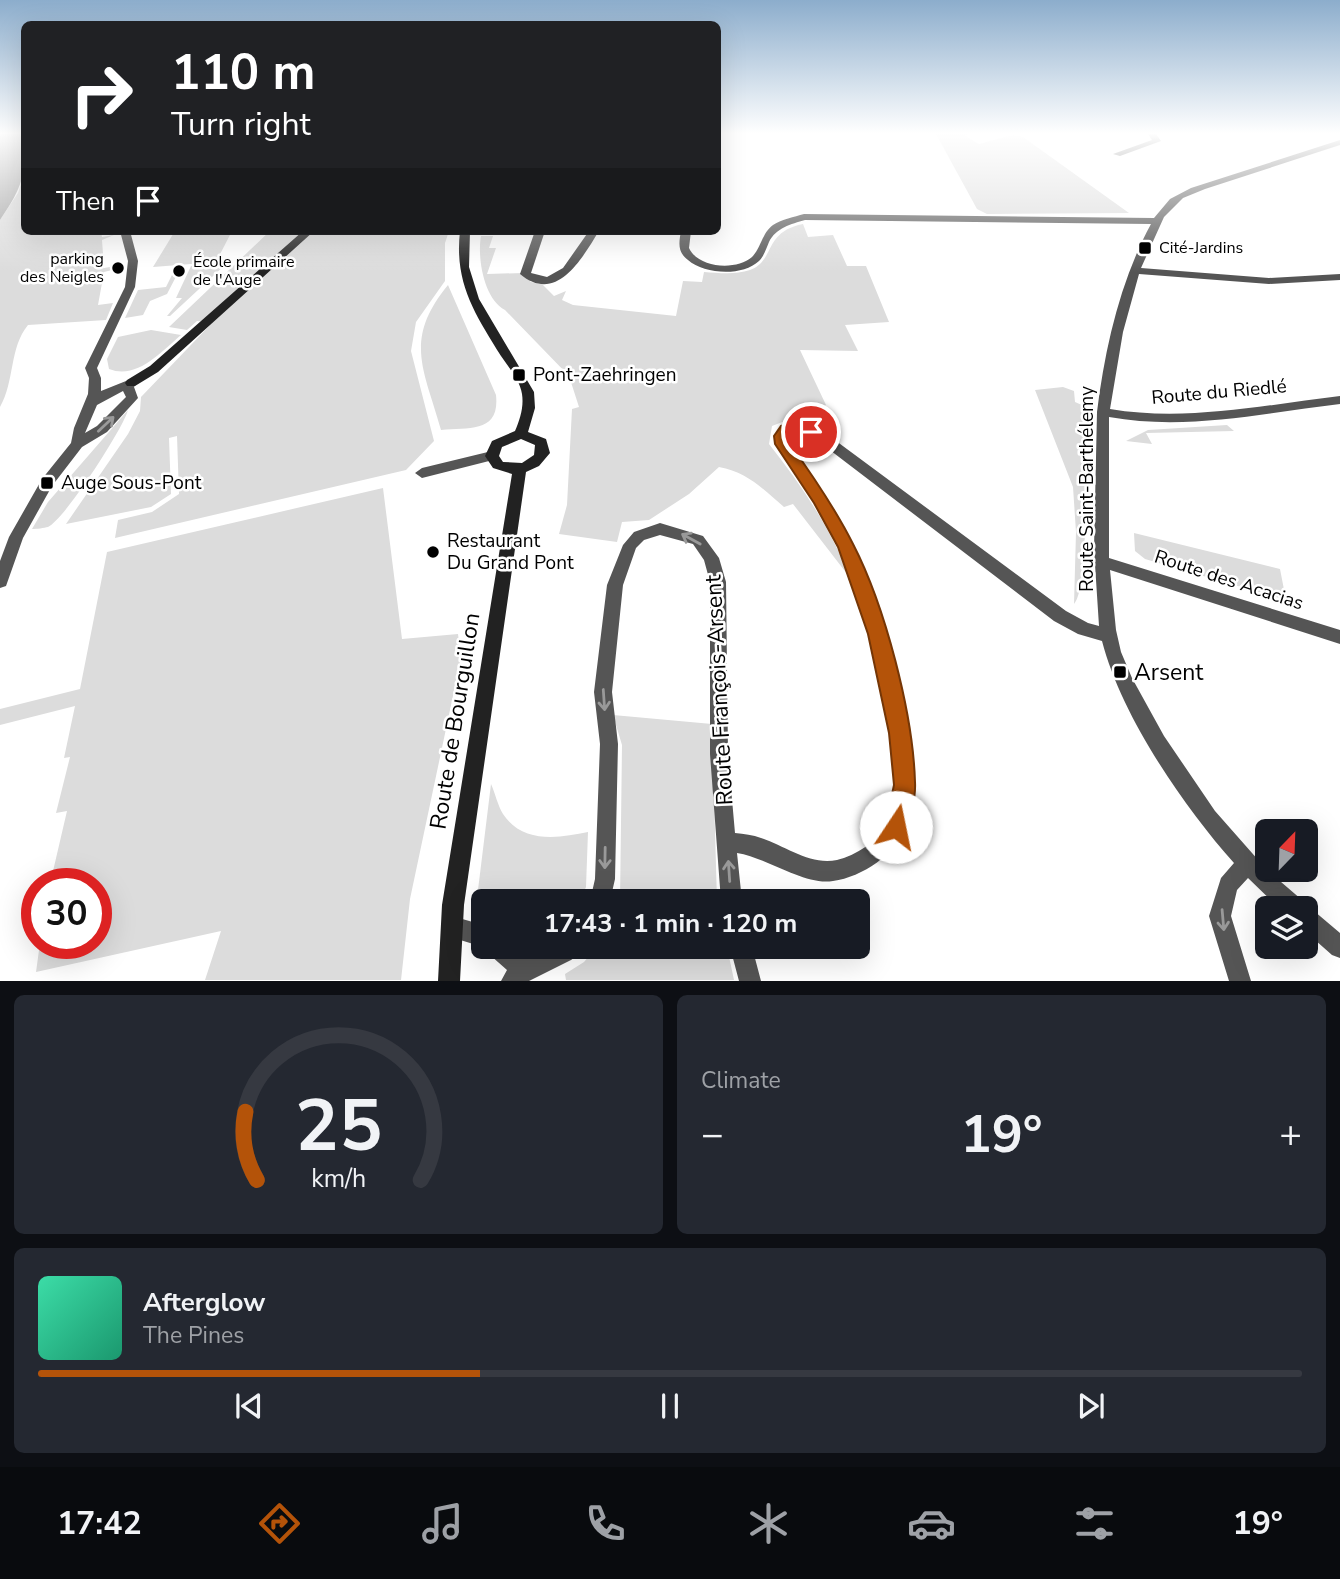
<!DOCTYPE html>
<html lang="en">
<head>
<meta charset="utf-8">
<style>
	body { margin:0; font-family:"Nunito Sans",sans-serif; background:#242831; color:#f1f3f6; height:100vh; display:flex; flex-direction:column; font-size:26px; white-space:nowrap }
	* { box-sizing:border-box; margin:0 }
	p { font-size:23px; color:#9ea1a6 }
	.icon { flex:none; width:38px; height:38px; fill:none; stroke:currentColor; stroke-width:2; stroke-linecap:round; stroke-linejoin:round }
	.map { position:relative; height:981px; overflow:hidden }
	.details { display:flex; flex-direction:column; gap:14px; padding:14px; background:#0d0f14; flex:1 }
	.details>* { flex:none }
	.top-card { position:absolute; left:21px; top:21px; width:700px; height:214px; border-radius:10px; box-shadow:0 7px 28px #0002; background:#202124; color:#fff; overflow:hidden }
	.needle { width:46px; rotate:23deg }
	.buttons { position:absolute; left:1255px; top:819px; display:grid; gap:14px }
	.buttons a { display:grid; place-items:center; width:63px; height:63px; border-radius:10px; background:#171b24; box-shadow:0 7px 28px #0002; font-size:35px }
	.speed { position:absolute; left:21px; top:868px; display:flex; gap:14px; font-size:35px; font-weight:700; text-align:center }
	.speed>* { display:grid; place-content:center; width:91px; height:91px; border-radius:50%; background:#171b24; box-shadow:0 7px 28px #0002; line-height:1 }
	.speed .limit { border:10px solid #d22; background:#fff; color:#111 }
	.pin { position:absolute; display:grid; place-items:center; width:60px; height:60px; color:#fff; margin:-30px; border:4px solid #fff; border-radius:50%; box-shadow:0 2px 7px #0007 }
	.me { position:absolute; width:77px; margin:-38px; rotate:11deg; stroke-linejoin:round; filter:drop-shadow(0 0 5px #0008) }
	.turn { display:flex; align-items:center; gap:24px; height:147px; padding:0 35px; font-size:32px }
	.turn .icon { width:91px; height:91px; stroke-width:2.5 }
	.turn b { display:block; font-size:49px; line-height:60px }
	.then { display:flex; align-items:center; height:66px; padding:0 35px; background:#0003; gap:14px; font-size:26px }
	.big { font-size:52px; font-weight:700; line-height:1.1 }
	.details .card { flex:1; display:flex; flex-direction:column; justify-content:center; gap:10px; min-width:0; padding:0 24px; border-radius:10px; background:#242831 }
	.details .dial { align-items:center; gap:0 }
	.dial svg { height:182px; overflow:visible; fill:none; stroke:#363941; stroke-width:7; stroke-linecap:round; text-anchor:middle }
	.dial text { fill:#f1f3f6; stroke:none }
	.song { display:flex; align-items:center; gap:21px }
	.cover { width:84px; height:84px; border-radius:10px; background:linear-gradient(135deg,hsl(160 70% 55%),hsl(160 70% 35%)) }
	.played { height:7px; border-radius:4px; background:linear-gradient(90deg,#b45309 35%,#363941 35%) }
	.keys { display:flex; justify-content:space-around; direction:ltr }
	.heat { display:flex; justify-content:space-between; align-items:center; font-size:38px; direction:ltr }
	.details .tiles { flex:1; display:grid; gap:14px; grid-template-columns:1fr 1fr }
	.card:last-child { grid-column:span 2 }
	.trip { position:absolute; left:471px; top:889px; width:399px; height:70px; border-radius:10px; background:#171b24; box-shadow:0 7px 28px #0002; font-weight:700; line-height:70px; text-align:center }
	.tabs { display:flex; height:112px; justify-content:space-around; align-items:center; background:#090b0e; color:#9ea1a6 }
	.tabs .icon { width:49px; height:49px }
	.tabs .selected { color:#b45309 }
	.tabs b { font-size:32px; color:#f1f3f6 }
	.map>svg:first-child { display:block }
	.green { fill:#dcdcdc }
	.water { fill:#a3a3a3 }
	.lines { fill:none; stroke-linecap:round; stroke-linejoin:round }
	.street { fill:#555; fill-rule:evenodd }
	.secondary { fill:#222; fill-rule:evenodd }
	.oneway { stroke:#999 }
	.route { fill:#b45309; stroke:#753606; stroke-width:2 }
	.poi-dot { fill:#000; stroke:#fff; stroke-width:2.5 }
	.labels { text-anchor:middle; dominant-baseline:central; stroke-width:5; stroke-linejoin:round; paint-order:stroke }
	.far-poi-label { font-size:16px; fill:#000; stroke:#fff; text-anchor:start }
	.poi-label { font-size:19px; fill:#000; stroke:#fff; text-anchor:start }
	.street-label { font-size:19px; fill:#000; stroke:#fff }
	.near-poi-label { font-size:23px; fill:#000; stroke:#fff; text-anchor:start }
	.near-street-label { font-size:23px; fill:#000; stroke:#fff }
</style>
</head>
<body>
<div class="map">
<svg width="1340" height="981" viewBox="0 0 1340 981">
	<rect width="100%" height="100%" fill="#fff"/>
	<path class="green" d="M936 134H967L965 136 979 144 1013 135 1023 137 1129 213 987 214 977 209Z
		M24 175V231H101L102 237 114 235 102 240 104 268 116 266V269L104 272 98 305 113 303 106 320 28 325C9 348 15 381 0 407V220L18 193Z
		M803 224 808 237 833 235 847 266H866L889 322 845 325 858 351 800 350 826 405 772 426 769 444C803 487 830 528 851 579L793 504 784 507C763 489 747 472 719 467L689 494 649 520 622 522 617 542 559 534 567 505 572 409 579 407 569 376 505 310C484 299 477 258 481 236H493L489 248H496L487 274 523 273 531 282 542 284 554 296 566 291 562 300 573 305 676 316 683 281 702 282 704 272C719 273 735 275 750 270 776 260 763 232 803 224Z
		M175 231H232L216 262 153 267Z
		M270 231H449L445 243V281L416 322 411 351 434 441 406 470 115 538 118 520 152 512 179 494 177 436 169 438 171 494 151 507 66 524 128 434 140 411 141 397 212 323 197 321 187 330 169 327Z
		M226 264 170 316H167L182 298H176L191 266Z
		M176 267H181L167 294 150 301 143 315 125 318 138 290 166 287Z
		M448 285 496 395C500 433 470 427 441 430 424 369 403 340 448 285Z
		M151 330 181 335C161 352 137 380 109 369L107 359 118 337Z
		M1063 387 1074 391 1075 402 1084 406C1084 440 1091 585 1074 604L1076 532 1073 487 1035 390Z
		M128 410C123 429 64 520 48 527 44 528 37 529 32 529L48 502Z
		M1227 425 1234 431 1146 433 1152 444 1126 441 1148 430Z
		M383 488 402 639 458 634 461 658 410 899 401 980H205L221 931 36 972 40 943H96V884H50L67 811 56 813 70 757 64 758 75 706 0 725V709L80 689 107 552Z
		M1134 533 1280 569 1286 600 1145 559 1135 551Z
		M613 715 712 724 717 901H620L622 745Z
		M491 784C495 793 498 806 503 814 523 844 559 838 588 832L586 887 580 901H483V907L477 898Z
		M597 947H727L734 980H566L565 974 584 962Z"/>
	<path class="water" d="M0 134H24C25 177 24 184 0 220Z"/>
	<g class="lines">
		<path class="street" d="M1148 134H1156L1161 141 1120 156 1113 154 1152 140Z
			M1340 140V145L1205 189 1183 198 1164 217 1141 268 1269 278 1340 274V280L1269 284 1139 274 1123 332 1110 409C1186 422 1264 405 1340 396V404C1264 413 1186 431 1109 417V558L1340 630V644L1110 570 1116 630 1121 652 1132 678 1164 736 1215 811 1267 870 1302 900 1305 908H1279L1248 878 1237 890 1231 916 1251 981H1229L1209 916 1221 878 1234 863C1183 806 1121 715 1102 641L1078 634 1054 621 818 441 799 433 790 434V444C812 478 837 510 854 547 885 616 929 753 906 825 897 854 862 877 833 881 805 886 768 858 737 853L742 901H721L710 754V582L704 560 693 544 660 535 644 540 636 548 623 585 612 692 618 744 615 879 610 901H590L595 879 600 744 594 692 607 585 623 545 634 532 660 523 703 536 719 558 726 582 728 754 735 833C744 834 753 835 761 838 785 846 811 866 837 860 855 856 880 840 887 823 913 760 866 610 840 549 824 511 797 479 776 444L775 436 781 427 800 424 828 435 1066 611 1088 623 1099 626 1094 549 1097 412C1105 348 1120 281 1151 224L805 220C791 224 776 228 769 242 766 249 764 256 759 261 742 277 704 274 688 260 677 252 679 242 681 231H691L689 248C698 268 736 271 752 257 761 248 762 233 773 225 782 219 794 217 804 214L1154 218 1170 199 1191 188Z
			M120 231H130L138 261 135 287 97 368 101 378V391L131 379 137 383 134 387 138 398 107 432 82 447 52 486 23 538 6 586 0 588V561L9 537 42 479 71 443 74 428 88 394 89 378 85 368 125 287 128 261ZM123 391 126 397 97 426 85 433 97 405Z
			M535 231H545L531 273 547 277 563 268 589 231H599C582 258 557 305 520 274Z
			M492 451 497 453 499 456 497 459 422 478 415 473 422 468Z
			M1306 908 1314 911 1340 933V958L1332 955 1306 932Z
			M452 916 483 925V947L444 935 441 927 444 919Z
			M487 947H514C527 959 537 950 552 947 560 945 572 947 581 947L578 955 571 960 529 981H501L507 970 490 955Z
			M730 947H752L761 981H739Z"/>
		<path class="secondary" d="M303 231H314L158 372 135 386H127L125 383 127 380 150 366Z
			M460 231H470L469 267 479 299 534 392 535 408 528 432 546 439 550 453 539 466 526 472 464 905 460 981H438L442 905 512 474 493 468 485 456 492 441 515 431C520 419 524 407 522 394 520 380 509 368 501 356 475 314 454 283 460 231ZM521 439 535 445 534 455 522 463 503 462 499 456 502 447Z"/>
	</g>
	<defs><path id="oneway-shaft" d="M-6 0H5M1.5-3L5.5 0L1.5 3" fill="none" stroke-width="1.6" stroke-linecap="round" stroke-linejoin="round" transform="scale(1.75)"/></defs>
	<g class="oneway">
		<use href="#oneway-shaft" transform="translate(106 424) rotate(-43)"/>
		<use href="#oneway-shaft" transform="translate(691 539) rotate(-151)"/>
		<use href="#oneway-shaft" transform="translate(604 700) rotate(86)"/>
		<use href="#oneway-shaft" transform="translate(605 858) rotate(91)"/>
		<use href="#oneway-shaft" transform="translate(729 871) rotate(-94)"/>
		<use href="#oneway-shaft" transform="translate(1223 920) rotate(85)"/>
	</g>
	<linearGradient id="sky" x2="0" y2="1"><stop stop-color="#8cadcc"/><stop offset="0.49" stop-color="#fff"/><stop offset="1" stop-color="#fff" stop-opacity="0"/></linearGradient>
	<rect width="1340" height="272" fill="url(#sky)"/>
	<path class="route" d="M786 425 811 427 819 432 811 437 790 435V444C813 476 835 508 853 544 885 606 913 713 915 782 916 798 910 820 904 835L896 838 888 835 885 827 894 785 889 733 868 634 838 547 814 503 775 444 774 436 781 426Z"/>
	<g class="poi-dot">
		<rect x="1138" y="241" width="14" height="14" rx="3.5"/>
		<circle cx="118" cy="268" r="7"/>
		<circle cx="179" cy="271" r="7"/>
		<rect x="512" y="368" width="14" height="14" rx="3.5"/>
		<rect x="40" y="476" width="14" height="14" rx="3.5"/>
		<circle cx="433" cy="552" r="7"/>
		<rect x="1113" y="665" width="14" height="14" rx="3.5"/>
	</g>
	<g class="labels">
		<g class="far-poi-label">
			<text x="1159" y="248">Cité-Jardins</text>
			<text x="104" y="259" text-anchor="end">parking<tspan x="104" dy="18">des Neigles</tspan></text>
			<text x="193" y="262">École primaire<tspan x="193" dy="18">de l'Auge</tspan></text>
		</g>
		<g class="poi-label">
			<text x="533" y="375">Pont-Zaehringen</text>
			<text x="61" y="483">Auge Sous-Pont</text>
			<text x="447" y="541">Restaurant<tspan x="447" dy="22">Du Grand Pont</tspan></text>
		</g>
		<g class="street-label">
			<text transform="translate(1219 392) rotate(-5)">Route du Riedlé</text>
			<text transform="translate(1087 489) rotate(-90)">Route Saint-Barthélemy</text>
			<text transform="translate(1229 580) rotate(18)">Route des Acacias</text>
		</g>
		<g class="near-poi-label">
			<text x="1134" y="672">Arsent</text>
		</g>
		<g class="near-street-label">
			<text transform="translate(719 690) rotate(-93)">Route François-Arsent</text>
			<text transform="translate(455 721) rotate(-81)">Route de Bourguillon</text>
		</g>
	</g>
</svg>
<div class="buttons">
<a><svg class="needle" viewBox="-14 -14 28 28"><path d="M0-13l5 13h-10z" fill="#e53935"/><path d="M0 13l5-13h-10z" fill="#9ea1a6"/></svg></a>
<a><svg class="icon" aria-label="layers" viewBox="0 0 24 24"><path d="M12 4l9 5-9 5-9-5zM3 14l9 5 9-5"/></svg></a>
</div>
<div class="speed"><div class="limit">30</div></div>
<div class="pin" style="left:811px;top:432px;background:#d93025"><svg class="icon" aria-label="arrive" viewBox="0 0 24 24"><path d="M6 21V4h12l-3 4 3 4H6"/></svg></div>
<svg class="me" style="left:896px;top:827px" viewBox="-20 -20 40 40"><circle r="19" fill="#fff"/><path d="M0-13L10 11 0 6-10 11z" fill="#b45309"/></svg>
<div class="trip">17:43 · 1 min · 120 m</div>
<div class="top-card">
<div class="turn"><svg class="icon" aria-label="right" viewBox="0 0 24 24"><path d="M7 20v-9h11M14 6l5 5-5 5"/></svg><div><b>110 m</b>Turn right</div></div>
<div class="then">Then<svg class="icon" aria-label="arrive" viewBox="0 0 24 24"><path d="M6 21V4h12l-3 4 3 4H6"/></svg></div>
</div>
</div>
<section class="details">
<div class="tiles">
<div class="card dial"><svg viewBox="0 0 100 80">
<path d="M14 69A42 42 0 1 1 86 69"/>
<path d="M14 69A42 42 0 0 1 9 39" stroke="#b45309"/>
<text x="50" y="56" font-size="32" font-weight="700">25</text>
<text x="50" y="72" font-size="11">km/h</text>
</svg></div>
<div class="card"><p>Climate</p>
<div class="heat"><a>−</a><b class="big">19°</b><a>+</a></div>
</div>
<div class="card">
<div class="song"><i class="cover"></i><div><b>Afterglow</b><p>The Pines</p></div></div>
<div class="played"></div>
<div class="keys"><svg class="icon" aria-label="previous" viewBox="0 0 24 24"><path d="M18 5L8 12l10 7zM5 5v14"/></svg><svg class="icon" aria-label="pause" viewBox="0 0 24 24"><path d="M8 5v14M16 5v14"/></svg><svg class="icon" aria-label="next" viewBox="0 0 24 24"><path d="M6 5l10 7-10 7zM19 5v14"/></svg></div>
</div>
</div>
</section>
<nav class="tabs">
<b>17:42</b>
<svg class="icon selected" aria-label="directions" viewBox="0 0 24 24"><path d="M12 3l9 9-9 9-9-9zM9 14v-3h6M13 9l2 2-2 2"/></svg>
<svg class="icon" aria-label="music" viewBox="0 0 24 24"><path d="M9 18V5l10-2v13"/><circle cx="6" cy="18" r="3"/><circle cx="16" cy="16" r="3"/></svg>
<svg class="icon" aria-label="phone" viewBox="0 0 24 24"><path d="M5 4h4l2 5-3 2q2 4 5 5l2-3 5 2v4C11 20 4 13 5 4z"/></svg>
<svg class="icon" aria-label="climate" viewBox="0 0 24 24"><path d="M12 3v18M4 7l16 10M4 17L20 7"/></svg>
<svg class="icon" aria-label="car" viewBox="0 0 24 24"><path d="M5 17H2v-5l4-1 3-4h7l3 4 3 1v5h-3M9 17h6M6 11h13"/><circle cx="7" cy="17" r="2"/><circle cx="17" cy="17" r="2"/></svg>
<svg class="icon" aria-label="filters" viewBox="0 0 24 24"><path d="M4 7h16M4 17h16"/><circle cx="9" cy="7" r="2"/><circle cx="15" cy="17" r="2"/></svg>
<b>19°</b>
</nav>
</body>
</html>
